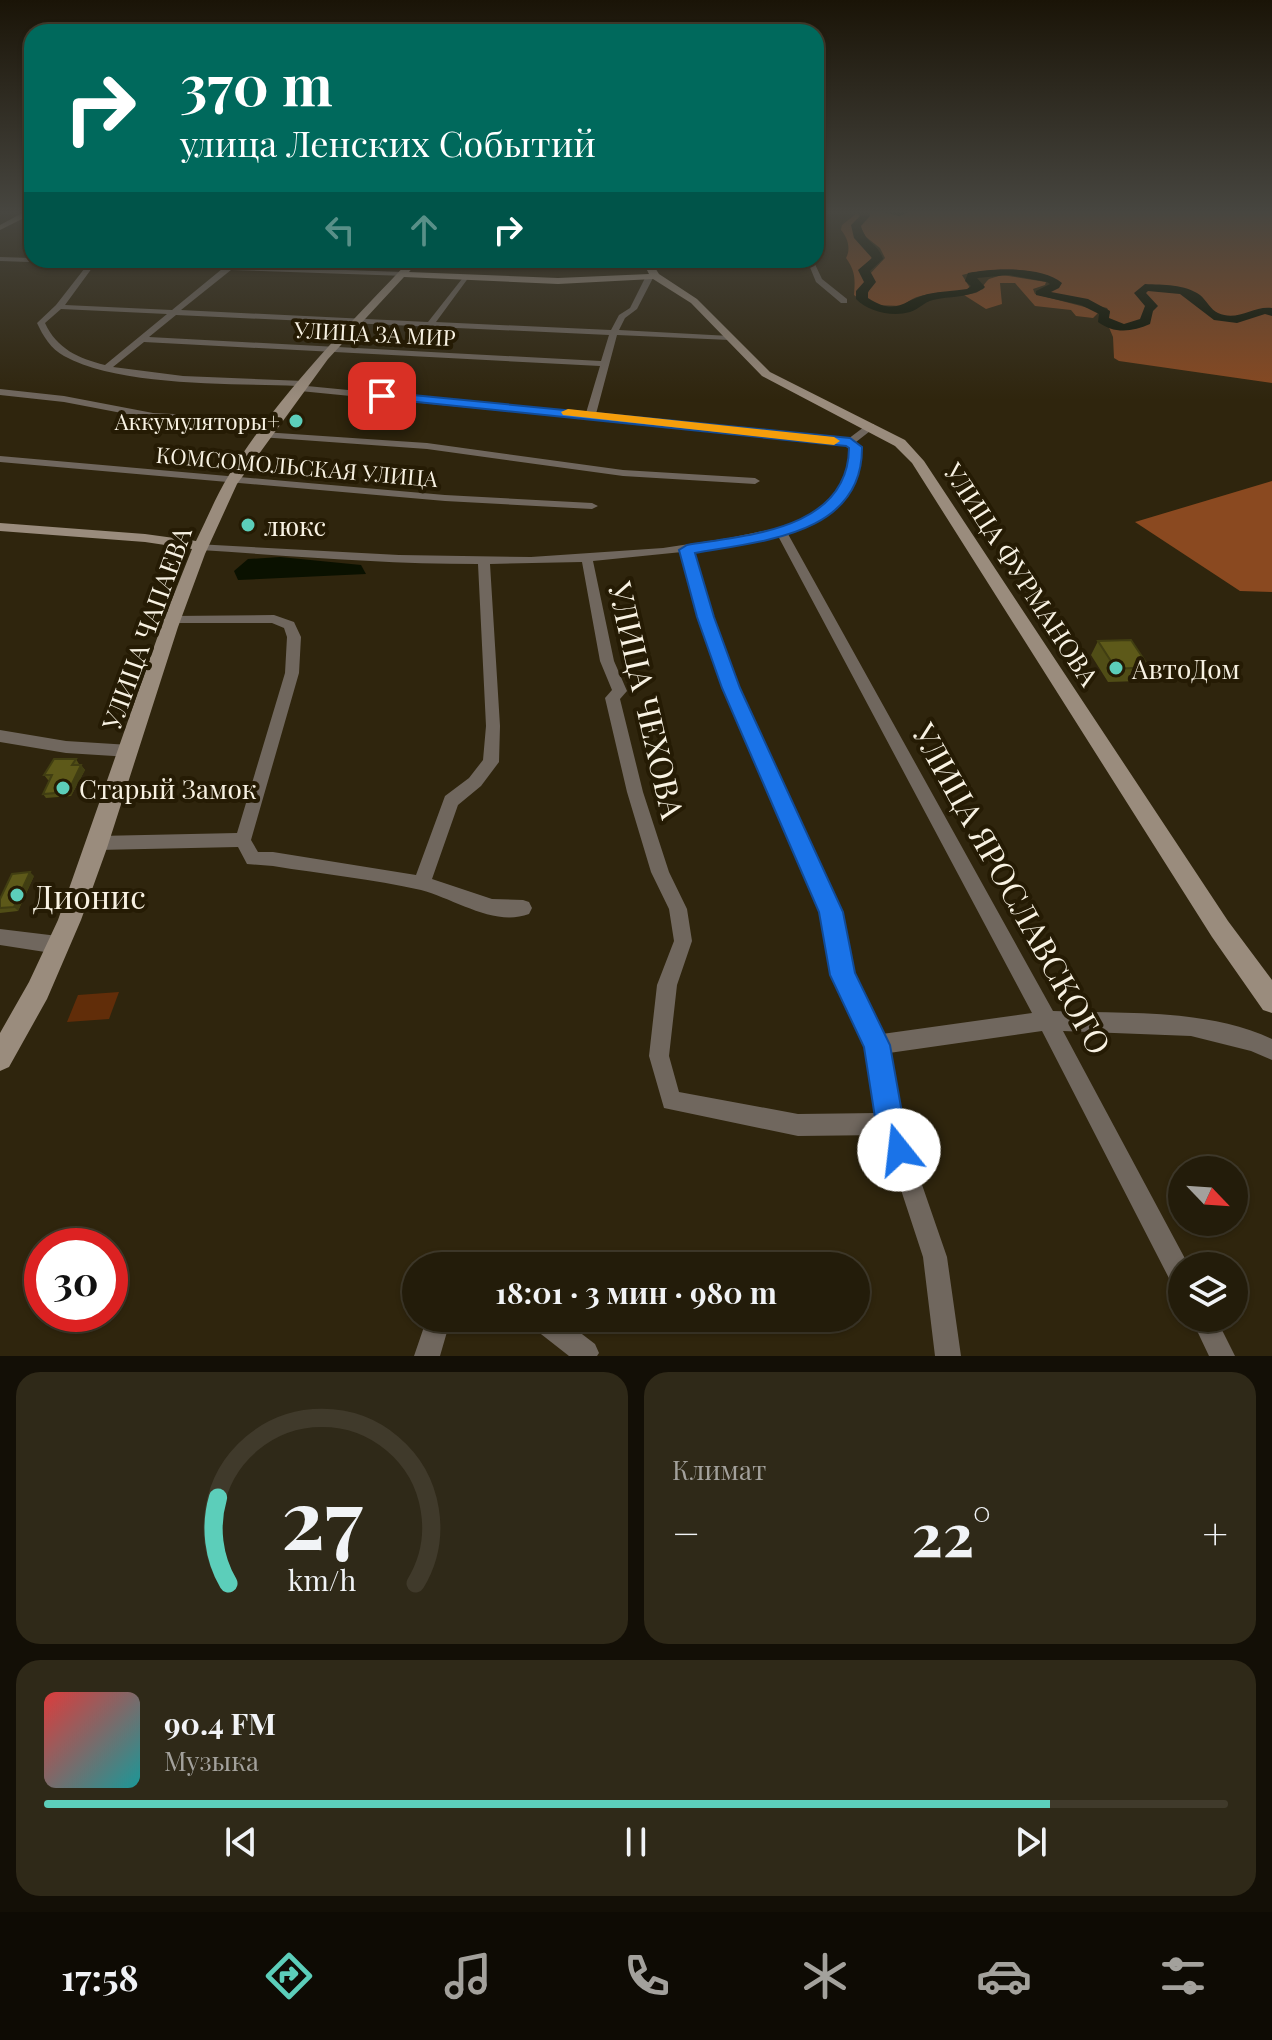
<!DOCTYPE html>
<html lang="ru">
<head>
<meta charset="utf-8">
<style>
	body { margin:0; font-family:"Playfair Display",serif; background:#2f2918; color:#f1f3f6; height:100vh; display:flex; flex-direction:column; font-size:30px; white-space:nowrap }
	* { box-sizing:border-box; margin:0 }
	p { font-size:26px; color:#a3a19c }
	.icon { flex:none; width:44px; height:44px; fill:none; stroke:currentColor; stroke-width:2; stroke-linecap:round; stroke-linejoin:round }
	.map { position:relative; height:1356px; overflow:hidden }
	.drawer { display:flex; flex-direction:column; gap:16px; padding:16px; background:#130f06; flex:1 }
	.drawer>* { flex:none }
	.hud { position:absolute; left:24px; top:24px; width:800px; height:244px; border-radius:24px; box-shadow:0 2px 6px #0004,0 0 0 2px #403a2b; background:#00695c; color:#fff; overflow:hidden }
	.needle { width:52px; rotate:115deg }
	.tools { position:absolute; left:1168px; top:1156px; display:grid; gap:16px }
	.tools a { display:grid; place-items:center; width:80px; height:80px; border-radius:50%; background:#231c0a; box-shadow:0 2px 6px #0004,0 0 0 2px #403a2b; font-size:40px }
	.speed { position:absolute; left:24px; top:1228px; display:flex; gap:16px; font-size:40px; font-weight:700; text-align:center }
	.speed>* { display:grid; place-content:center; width:104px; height:104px; border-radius:50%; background:#231c0a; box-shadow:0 2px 6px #0004,0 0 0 2px #403a2b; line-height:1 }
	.speed .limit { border:12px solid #d22; background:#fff; color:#111 }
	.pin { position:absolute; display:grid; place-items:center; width:68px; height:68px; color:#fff; margin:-34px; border-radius:16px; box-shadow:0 4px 12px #0006 }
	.me { position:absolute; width:88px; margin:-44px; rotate:344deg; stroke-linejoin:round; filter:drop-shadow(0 0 6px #0008) }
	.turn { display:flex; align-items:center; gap:28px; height:168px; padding:0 24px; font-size:36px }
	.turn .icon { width:104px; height:104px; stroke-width:2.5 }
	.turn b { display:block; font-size:56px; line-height:68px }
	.lanes { display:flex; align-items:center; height:76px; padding:0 24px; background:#0003; justify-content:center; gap:40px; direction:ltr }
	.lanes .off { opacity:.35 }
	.big { font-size:60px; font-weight:700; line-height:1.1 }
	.drawer .widget { flex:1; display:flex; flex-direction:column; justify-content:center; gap:12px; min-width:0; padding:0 28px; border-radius:24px; background:#2f2918 }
	.drawer .dial { align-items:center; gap:0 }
	.dial svg { height:208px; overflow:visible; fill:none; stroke:#403a2b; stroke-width:7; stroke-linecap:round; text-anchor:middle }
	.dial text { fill:#f1f3f6; stroke:none }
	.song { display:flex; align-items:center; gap:24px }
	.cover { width:96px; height:96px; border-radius:12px; background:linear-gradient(135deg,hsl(0 70% 55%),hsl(180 70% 35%)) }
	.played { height:8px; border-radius:4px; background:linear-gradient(90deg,#5cceba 85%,#403a2b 85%) }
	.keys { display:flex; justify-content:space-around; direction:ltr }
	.heat { display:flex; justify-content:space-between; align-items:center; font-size:44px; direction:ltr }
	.drawer .tiles { flex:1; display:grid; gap:16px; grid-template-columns:1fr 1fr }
	.widget:last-child { grid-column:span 2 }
	.trip { position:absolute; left:402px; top:1252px; width:468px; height:80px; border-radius:40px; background:#231c0a; box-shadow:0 2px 6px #0004,0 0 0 2px #403a2b; font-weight:700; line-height:80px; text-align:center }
	.tabs { display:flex; height:128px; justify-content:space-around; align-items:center; background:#0e0b04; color:#a3a19c }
	.tabs .icon { width:56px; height:56px }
	.tabs .current { color:#5cceba }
	.tabs b { font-size:36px; color:#f1f3f6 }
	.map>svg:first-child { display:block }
	.green { fill:#612d09 }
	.forest { fill:#8a4920 }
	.water { fill:#0a1100 }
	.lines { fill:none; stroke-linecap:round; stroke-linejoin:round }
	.river { fill:#0a1100; fill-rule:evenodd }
	.street { fill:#70675e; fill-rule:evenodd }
	.secondary { fill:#9a8c7d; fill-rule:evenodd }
	.wall { fill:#504d16 }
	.shaded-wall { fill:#413e12 }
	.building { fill:#5d5919; stroke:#413e12; stroke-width:2 }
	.route { fill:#1a73e8; stroke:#114b97; stroke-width:2 }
	.slow { fill:#f59e0b }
	.poi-dot { fill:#5cceba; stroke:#251b04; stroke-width:3 }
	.labels { text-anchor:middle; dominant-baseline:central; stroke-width:8; stroke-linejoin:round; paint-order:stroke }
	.far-street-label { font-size:22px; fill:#f8f2e3; stroke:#251b04 }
	.far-poi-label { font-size:22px; fill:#f8f2e3; stroke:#251b04; text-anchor:end }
	.poi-label { font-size:26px; fill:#f8f2e3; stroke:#251b04; text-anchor:start }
	.street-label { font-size:26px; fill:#f8f2e3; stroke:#251b04 }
	.near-street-label { font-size:32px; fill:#f8f2e3; stroke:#251b04 }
	.near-poi-label { font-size:32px; fill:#f8f2e3; stroke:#251b04; text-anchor:start }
</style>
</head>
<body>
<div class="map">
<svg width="1272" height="1356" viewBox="0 0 1272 1356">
	<rect width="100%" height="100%" fill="#2f250d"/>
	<path class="green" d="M119 992 109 1019 67 1022 78 995Z"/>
	<path class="forest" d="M912 210H1272V383L1119 361 1114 358 1113 337 1105 318 1110 313 1107 308 1043 292 1059 283C1033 265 992 268 962 275L970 288 965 291C947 293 916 291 903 306L873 305 866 298 873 280 869 275 885 258 880 248 866 237 859 224 869 217 870 211 901 215Z
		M857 213 861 217 853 224V233L872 254 871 261 861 268 865 282 858 298 854 295C855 280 856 272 846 258 851 249 848 238 841 230L842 225Z
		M1002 275 1046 282 1045 285 1033 289 1035 294 1100 311 1093 318 1076 316 1071 310 1035 306 1015 283H1000L1002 304 986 309 964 295C985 292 977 291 989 279Z
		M1272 481V592L1240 591 1135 522Z"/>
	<path class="water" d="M280 557 361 565 366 574 238 580 234 571 248 559Z"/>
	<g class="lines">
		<path class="river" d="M870 210V216L861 226C865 243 879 244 883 259L870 271 876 282 868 292V298C897 317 903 300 928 294 941 291 954 291 967 289L971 286 965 281 968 273C992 268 1043 266 1062 283L1059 288 1051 292 1088 299 1110 311 1109 318 1124 324 1140 319 1145 306 1134 293 1145 284C1163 285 1185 284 1200 295 1206 300 1211 310 1218 313 1238 322 1254 305 1272 308V316L1265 314 1237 323 1214 320 1180 294 1148 291 1146 293 1158 306 1153 311 1150 324C1132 332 1114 334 1098 322L1099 314 1081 305 1036 295V291L1050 284 1047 282 1009 275 977 278 985 287 983 289C966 298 950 296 933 300 924 302 919 309 910 312 892 317 869 312 856 299V291L864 282 858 270 872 258 854 238 851 225 860 216 858 210Z
			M878 210H913L899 216Z"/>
		<path class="street" d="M0 257 32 258V260H98L227 265 232 263 235 266 403 272 406 276 231 270 181 310 428 322 465 275 469 277 436 322 611 330 619 315 630 308 645 278 649 276 653 278 637 309 625 318 619 330 730 336 734 338 730 340 617 335 596 414 848 439 868 424H874V428L856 442 861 447C862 467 858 472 848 489 833 516 817 524 788 534L1053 1011C1125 1014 1205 1008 1272 1039V1060L1251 1051 1191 1036 1063 1031 1189 1266H1182V1289L1173 1286 1042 1031 889 1053 901 1124 947 1257 961 1356H935L923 1257 883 1135 798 1136 664 1108 649 1056 657 985 674 941 669 909 651 872 627 792 605 698 612 690 600 661 582 562 490 564 500 726 499 762 481 786 458 805 432 879 492 899 523 900 529 902 532 908 529 914C494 927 455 899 421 890 373 879 322 874 273 866L247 864 238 847 98 850 92 848 90 843 92 838 98 836 237 833 285 673 287 637 284 628 272 623H167L165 620 167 617 172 616 274 615 294 622 301 637 299 673 251 840 258 852H273L416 875 445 796 469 778 483 760 486 726 478 564C385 564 292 556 200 550L194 546 196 544 399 555 531 557 663 548 729 538 792 525 828 505 851 466V448L847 445 300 391 297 390V386C230 383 121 387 64 356 51 349 43 336 37 323L56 305 88 264 0 261ZM95 264 222 269 172 310 65 305ZM61 309 167 314 105 365C78 358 57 349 45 323ZM176 315 609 335 601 361 149 337ZM144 342 600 366 586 413 307 386 309 384 304 381 183 376 113 367ZM778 536 1032 1013 882 1034 852 974 840 912 738 688 711 617 693 551ZM682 552 699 617 724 688 822 912 833 975 867 1046 878 1113 798 1114 679 1092 669 1056 677 985 692 941 687 909 669 872 643 792 620 699 627 691 614 661 593 561Z
			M613 260H621L625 263 622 265Z
			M807 260H813L822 279 847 299V303H841L816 282Z
			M0 389 64 396 153 413 274 419 279 422 274 425 153 419 64 402 0 395Z
			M263 432 427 443 623 470 755 478 760 481 755 484 623 476 427 449 260 437 258 435Z
			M0 456 445 495 592 503 598 506 592 509 445 501 0 462Z
			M0 730 66 741 130 745 135 747 138 751 135 755 130 757 66 753 0 742Z
			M0 929 58 936 65 939 67 945 65 951 58 954 0 945Z
			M427 1318H451L440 1356H414Z
			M529 1318H561L595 1344 599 1353 597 1356H569L532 1327Z
			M1191 1318H1216L1235 1356H1209Z"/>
		<path class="secondary" d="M28 210H32V214L0 230V225Z
			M410 260H419L409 272 558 278 649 274 642 260H650L659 274 697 299 770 372 905 440 924 461 1228 921 1272 980V1013L1263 1010 1212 937 912 463 895 446 762 376 691 303 653 279 558 284 404 277 328 359 237 484 205 554 178 627 107 848 81 920 47 999 9 1067 0 1071V1033L29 982 58 920 161 627 192 549 145 542 0 531V523L145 534 196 541C207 519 216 496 229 475 278 395 346 328 410 260Z"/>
	</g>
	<path class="wall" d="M1098 641 1149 667 1141 681 1108 682 1091 655Z
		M76 759 79 764 78 765H81L85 770 71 796 46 798 43 794 50 780H48L44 775Z
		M34 876 18 911 0 913V899Z"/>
	<path class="shaded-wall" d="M81 765 85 770 71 796 68 792Z
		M30 872 34 876 18 911 14 907Z"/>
	<path class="building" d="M1131 640 1149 667 1116 669 1098 641Z
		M54 759H76L72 765H81L68 792 43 794 52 775H44Z
		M30 872 14 907 0 908V899L12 874Z"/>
	<linearGradient id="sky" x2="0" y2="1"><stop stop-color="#1a1407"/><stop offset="0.53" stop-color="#474640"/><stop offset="1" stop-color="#474640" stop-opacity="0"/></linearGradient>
	<rect width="1272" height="400" fill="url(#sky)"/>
	<path class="route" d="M382 392 850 438 862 447C863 536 760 541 695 553L714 617 740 688 843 912 855 973 890 1045 904 1124 913 1150 909 1160 899 1165 889 1160 876 1124 864 1047 830 975 819 912 722 688 697 617 679 550 687 545C747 535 848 530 849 448L846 446 378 398V393Z"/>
	<path class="slow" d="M568 409 834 437 840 441 834 445 563 415 561 412Z"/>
	<g class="poi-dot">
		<circle cx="296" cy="421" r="8"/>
		<circle cx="248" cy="525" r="8"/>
		<circle cx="1116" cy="668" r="8"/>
		<circle cx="63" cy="788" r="8"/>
		<circle cx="17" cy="895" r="8"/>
	</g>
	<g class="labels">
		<g class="far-street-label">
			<text transform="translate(375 333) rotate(3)">УЛИЦА ЗА МИР</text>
			<text transform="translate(297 466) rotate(5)">КОМСОМОЛЬСКАЯ УЛИЦА</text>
		</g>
		<g class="far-poi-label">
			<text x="280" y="421">Аккумуляторы+</text>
		</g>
		<g class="poi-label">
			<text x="264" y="525">люкс</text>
			<text x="1132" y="668">АвтоДом</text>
			<text x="79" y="788">Старый Замок</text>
		</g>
		<g class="street-label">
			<text transform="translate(1022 574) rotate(57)">УЛИЦА ФУРМАНОВА</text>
			<text transform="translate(146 628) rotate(-70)">УЛИЦА ЧАПАЕВА</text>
		</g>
		<g class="near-street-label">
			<text transform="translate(648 700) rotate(77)">УЛИЦА ЧЕХОВА</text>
			<text transform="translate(1013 888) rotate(61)">УЛИЦА ЯРОСЛАВСКОГО</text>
		</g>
		<g class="near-poi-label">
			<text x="33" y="895">Дионис</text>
		</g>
	</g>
</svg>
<div class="tools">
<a><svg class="needle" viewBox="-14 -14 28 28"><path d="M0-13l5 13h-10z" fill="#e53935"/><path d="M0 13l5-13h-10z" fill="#a3a19c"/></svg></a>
<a><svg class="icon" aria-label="layers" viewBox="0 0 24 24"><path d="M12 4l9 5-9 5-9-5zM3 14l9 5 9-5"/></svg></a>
</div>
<div class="speed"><div class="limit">30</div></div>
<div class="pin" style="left:382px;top:396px;background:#d93025"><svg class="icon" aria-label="arrive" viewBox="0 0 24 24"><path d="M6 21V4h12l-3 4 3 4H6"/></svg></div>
<svg class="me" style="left:899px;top:1150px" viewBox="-20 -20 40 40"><circle r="19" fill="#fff"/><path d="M0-13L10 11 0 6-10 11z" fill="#1a73e8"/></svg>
<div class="trip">18:01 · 3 мин · 980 m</div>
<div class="hud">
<div class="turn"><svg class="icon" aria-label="right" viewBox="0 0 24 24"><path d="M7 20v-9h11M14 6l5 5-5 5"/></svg><div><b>370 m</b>улица Ленских Событий</div></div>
<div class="lanes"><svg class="icon off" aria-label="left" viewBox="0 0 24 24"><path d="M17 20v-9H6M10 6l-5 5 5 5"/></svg><svg class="icon off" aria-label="ahead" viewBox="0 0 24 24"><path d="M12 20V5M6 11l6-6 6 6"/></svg><svg class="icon" aria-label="right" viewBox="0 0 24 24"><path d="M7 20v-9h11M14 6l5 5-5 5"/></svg></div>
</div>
</div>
<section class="drawer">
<div class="tiles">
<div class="widget dial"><svg viewBox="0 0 100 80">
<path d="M14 69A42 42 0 1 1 86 69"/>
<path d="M14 69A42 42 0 0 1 10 36" stroke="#5cceba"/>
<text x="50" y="56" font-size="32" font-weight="700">27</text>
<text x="50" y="72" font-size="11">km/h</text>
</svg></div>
<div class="widget"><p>Климат</p>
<div class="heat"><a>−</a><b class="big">22°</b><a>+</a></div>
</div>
<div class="widget">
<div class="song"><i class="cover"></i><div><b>90.4 FM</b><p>Музыка</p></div></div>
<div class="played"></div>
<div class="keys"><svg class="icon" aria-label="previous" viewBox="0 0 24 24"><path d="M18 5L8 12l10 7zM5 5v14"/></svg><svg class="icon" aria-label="pause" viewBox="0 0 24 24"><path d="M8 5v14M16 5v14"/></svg><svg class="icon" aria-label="next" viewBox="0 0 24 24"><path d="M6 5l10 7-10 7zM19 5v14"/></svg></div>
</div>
</div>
</section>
<nav class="tabs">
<b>17:58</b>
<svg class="icon current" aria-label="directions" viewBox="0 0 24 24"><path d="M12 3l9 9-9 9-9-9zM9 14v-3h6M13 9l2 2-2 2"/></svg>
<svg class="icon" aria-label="music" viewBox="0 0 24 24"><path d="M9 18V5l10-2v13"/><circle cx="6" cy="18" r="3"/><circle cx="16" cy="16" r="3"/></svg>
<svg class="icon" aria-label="phone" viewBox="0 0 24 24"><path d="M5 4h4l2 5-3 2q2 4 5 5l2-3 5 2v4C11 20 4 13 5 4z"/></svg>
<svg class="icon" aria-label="climate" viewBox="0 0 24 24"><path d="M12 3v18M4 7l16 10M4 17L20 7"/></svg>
<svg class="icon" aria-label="car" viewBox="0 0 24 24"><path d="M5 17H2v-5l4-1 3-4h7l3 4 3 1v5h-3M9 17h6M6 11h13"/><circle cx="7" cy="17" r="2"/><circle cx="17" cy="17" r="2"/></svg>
<svg class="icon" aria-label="filters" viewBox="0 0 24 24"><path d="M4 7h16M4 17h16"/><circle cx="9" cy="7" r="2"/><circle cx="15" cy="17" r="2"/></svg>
</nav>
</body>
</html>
